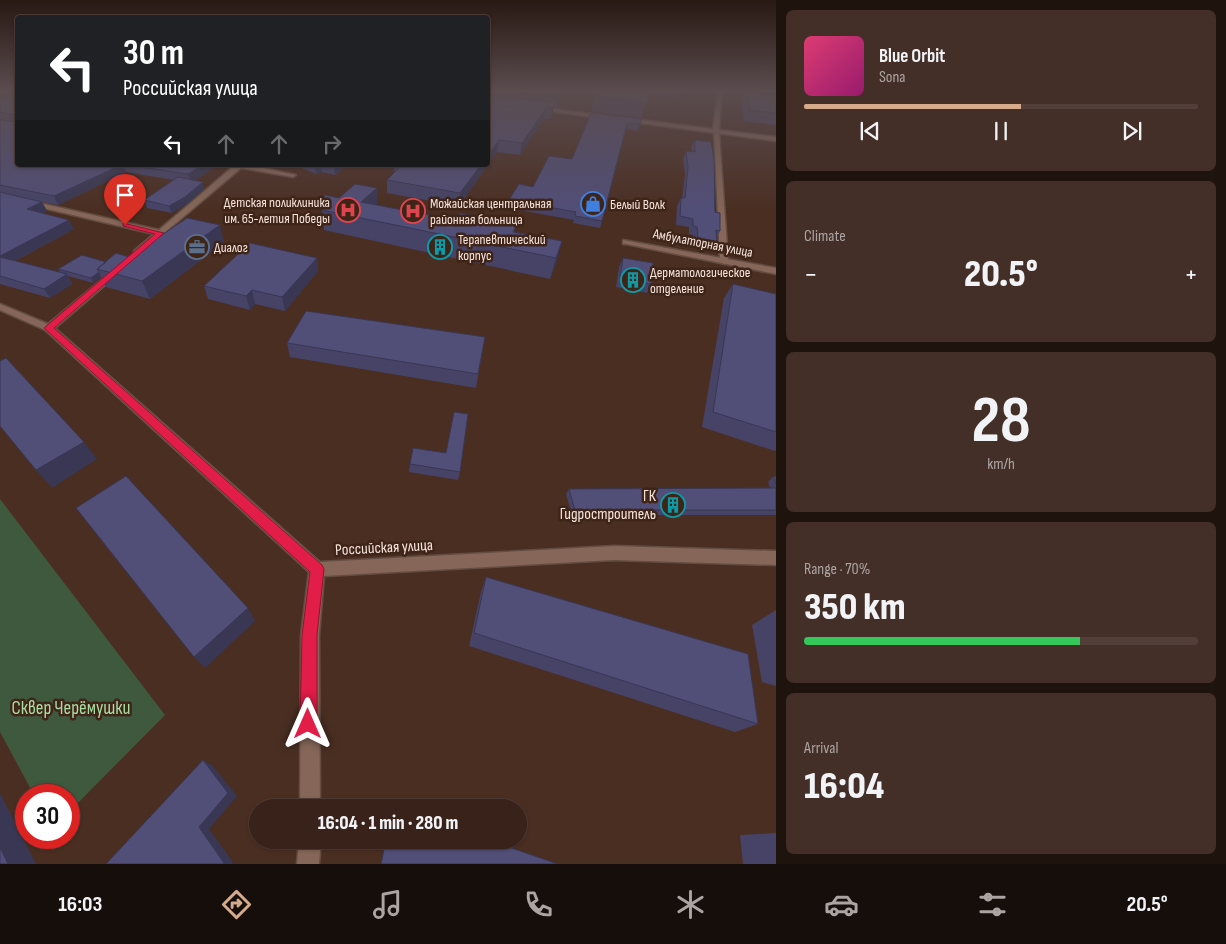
<!DOCTYPE html>
<html lang="en">
<head>
<meta charset="utf-8">
<style>
	body { margin:0; font-family:"Sofia Sans Condensed",sans-serif; background:#432f27; color:#f1f3f6; height:100vh; display:flex; flex-direction:column; font-size:19px; white-space:nowrap }
	* { box-sizing:border-box; margin:0 }
	p { font-size:16px; color:#aba4a2 }
	.icon { flex:none; width:28px; height:28px; fill:none; stroke:currentColor; stroke-width:2; stroke-linecap:round; stroke-linejoin:round }
	.map { position:relative; flex:1; overflow:hidden }
	.sheet { display:flex; flex-direction:column; gap:10px; padding:10px; background:#1f130e; width:450px }
	.sheet>* { flex:none }
	.top-card { position:absolute; left:15px; top:15px; width:475px; height:152px; border-radius:5px; box-shadow:0 1px 4px #0004,0 0 0 1px #523f39; background:#202124; color:#fff; overflow:hidden }
	.speed { position:absolute; left:15px; top:784px; display:flex; gap:10px; font-size:25px; font-weight:700; text-align:center }
	.speed>* { display:grid; place-content:center; width:65px; height:65px; border-radius:50%; background:#38221a; box-shadow:0 1px 4px #0004,0 0 0 1px #523f39; line-height:1 }
	.speed .limit { border:8px solid #d22; background:#fff; color:#111 }
	.pin { position:absolute; display:grid; place-items:center; width:42px; height:42px; color:#fff; margin:-51px -21px; border-radius:50% 50% 50% 0; rotate:-45deg; box-shadow:0 0 5px #0007 }
	.pin .icon { rotate:45deg }
	.me { position:absolute; width:55px; margin:-28px; rotate:0deg; stroke-linejoin:round; filter:drop-shadow(0 0 4px #0008) }
	.turn { display:flex; align-items:center; gap:18px; height:105px; padding:0 25px; font-size:22px }
	.turn .icon { width:65px; height:65px; stroke-width:2.5 }
	.turn b { display:block; font-size:35px; line-height:42px }
	.lanes { display:flex; align-items:center; height:48px; padding:0 25px; background:#0003; justify-content:center; gap:25px; direction:ltr }
	.lanes .off { opacity:.35 }
	.big { font-size:38px; font-weight:800; line-height:1.1 }
	.sheet .card { flex:1; display:flex; flex-direction:column; justify-content:center; gap:8px; min-width:0; padding:0 18px; border-radius:8px; background:#432f27 }
	.sheet .dial { align-items:center; gap:0 }
	.dial b { font-size:65px; line-height:1 }
	.song { display:flex; align-items:center; gap:15px }
	.cover { width:60px; height:60px; border-radius:8px; background:linear-gradient(135deg,hsl(340 70% 55%),hsl(320 70% 35%)) }
	.played { height:5px; border-radius:2px; background:linear-gradient(90deg,#d6ab8b 55%,#523f39 55%) }
	.keys { display:flex; justify-content:space-around; direction:ltr }
	.heat { display:flex; justify-content:space-between; align-items:center; font-size:28px; direction:ltr }
	.charge { height:8px; border-radius:4px; background:linear-gradient(90deg,#34c759 70%,#523f39 0) }
	.trip { position:absolute; left:249px; top:799px; width:278px; height:50px; border-radius:25px; background:#38221a; box-shadow:0 1px 4px #0004,0 0 0 1px #523f39; font-weight:800; line-height:50px; text-align:center }
	.menu { display:flex; height:80px; justify-content:space-around; align-items:center; background:#160e0a; color:#aba4a2 }
	.menu .icon { width:35px; height:35px }
	.menu .selected { color:#d6ab8b }
	.menu b { font-size:22px; color:#f1f3f6 }
	main { display:flex; flex:1; min-height:0 }
	.map>svg:first-child { display:block }
	.green { fill:#3e593d }
	.lines { fill:none; stroke-linecap:round; stroke-linejoin:round }
	.pedestrian-casing { stroke:#634c41; stroke-width:3 }
	.minor-casing { stroke:#634c41; stroke-width:3 }
	.pedestrian { fill:#856658; fill-rule:evenodd }
	.minor { fill:#856658; fill-rule:evenodd }
	.wall { fill:#464367 }
	.shaded-wall { fill:#393754 }
	.building { fill:#514e78; stroke:#393754 }
	.route { fill:#e11d48; stroke:#92132f }
	.labels { text-anchor:middle; dominant-baseline:central; stroke-width:5; stroke-linejoin:round; paint-order:stroke }
	.far-poi-label { font-size:14px; fill:#f7e5dd; stroke:#3f2418; text-anchor:start }
	.far-street-label { font-size:14px; fill:#f7e5dd; stroke:#3f2418 }
	.poi-label { font-size:16px; fill:#f7e5dd; stroke:#3f2418; text-anchor:end }
	.street-label { font-size:16px; fill:#f7e5dd; stroke:#3f2418 }
	.near-park-label { font-size:19px; fill:#a6dea3; stroke:#3f2418 }
</style>
</head>
<body>
<main>
<div class="map">
<svg width="776" height="864" viewBox="0 0 776 864">
	<rect width="100%" height="100%" fill="#4a2e22"/>
	<path class="green" d="M0 499 165 715 69 812V795H34L0 732Z"/>
	<g class="lines">
		<defs>
			<path id="pedestrian" d="M714 131 719 132 728 261 724 264 720 261Z"/>
			<path id="minor" d="M718 90H722L719 130 776 137V141L534 109 537 107 713 129Z
				M235 165H249L296 175 293 177 241 168 137 256 134 255V251L154 234 0 198V194L159 230Z
				M623 240 776 268V274L626 244H623Z
				M116 268 120 271 119 273 55 328 320 562 614 546 776 551V565L614 560 324 576 319 635 320 808H300L301 635 309 572 45 330 0 310V304L48 324Z
				M299 840H321L319 864H297Z"/>
		</defs>
		<use href="#pedestrian" class="pedestrian-casing"/>
		<use href="#minor" class="minor-casing"/>
		<use href="#pedestrian" class="pedestrian"/>
		<use href="#minor" class="minor"/>
	</g>
	<path class="wall" d="M0 90H18V165H218L195 180 204 189 187 204 172 213 147 208 144 200 174 180 126 172 58 205 28 199 42 202 47 211 42 213 74 229 15 261 60 272 58 269 106 262 129 257 224 242 150 299 106 287 101 277 93 283 68 276 72 284 50 298 0 284V120L15 122 0 119Z
		M488 90H566L556 108 554 107 552 114 550 119H544L520 155 497 152 459 206 387 193V180L396 172 394 171V165H488Z
		M598 90H682L679 98 648 95 641 118 591 111 595 96Z
		M770 90H776V125L744 121 741 101 746 91 772 94Z
		M591 113 640 124 638 131 626 129 600 228 573 223 574 220 508 208 509 200 533 187 572 159Z
		M695 140 720 231 716 238 717 242 712 250 693 247V235L689 234V227L676 225 677 206 681 198H682L685 175 683 159 686 151 692 152 691 147Z
		M295 165H348L335 175 322 172 316 174Z
		M377 205 516 232 562 241 556 263 550 279 324 230 322 210Z
		M317 258 318 271 285 311 255 304 250 310 208 299 204 286Z
		M623 258 651 284 647 293 616 287 619 267Z
		M733 284 776 294V450L775 451 702 427 724 298Z
		M485 337 476 388 290 357 287 343Z
		M410 464 460 472 458 480 409 472Z
		M776 476V515H572L566 494 569 489 770 488 768 482 773 477Z
		M486 577 758 724 735 732 469 646 481 592Z
		M776 610V686L762 682 752 625Z
		M776 833V864H743L740 835Z"/>
	<path class="shaded-wall" d="M562 90H566L556 108 558 97Z
		M555 103 552 114 550 119 552 108Z
		M546 108 544 119 520 155 522 143Z
		M499 140 497 152 459 206 460 193 481 165H488V156Z
		M121 165H123L126 172 58 205 54 196Z
		M203 165H218L191 183 188 174Z
		M318 165H321L322 172 316 174 315 166Z
		M337 165H348L335 175 334 167Z
		M203 182 204 189 187 204 172 213 169 206Z
		M377 188V208L361 202Z
		M42 202 47 211 32 218 27 209Z
		M69 220 74 229 5 266 0 258V256Z
		M220 225 224 242 150 299 142 281Z
		M562 241 556 263 550 279 556 258Z
		M317 258 318 271 285 311 282 297Z
		M99 272 101 277 93 283 91 278Z
		M67 274 72 284 50 298 44 289Z
		M252 290 255 304 250 310 246 296Z
		M84 442 97 459 52 488 36 470Z
		M248 608 255 621 205 668 194 657Z
		M203 760 212 765 237 796 209 829 233 862 232 864H223L199 827Z
		M0 793 36 864H8L0 847Z"/>
	<path class="building" d="M0 90H18V165H121L54 196 0 185V120L15 122V115L0 112Z
		M488 90 489 95 555 103 552 108H546L522 143 499 140 488 156Z
		M494 90H562L558 97Z
		M598 90H650L647 103 595 96Z
		M746 91 776 94V113L750 110Z
		M591 113 642 119 640 124 627 123 602 221 575 216 576 212 509 200 519 184 533 187 549 156 572 159Z
		M695 140 711 142 714 159 715 212 720 213V231L716 230 717 242 698 239 697 227 693 226V219L680 216 681 198H685L688 167 686 151 695 152Z
		M128 165H203L188 174Z
		M326 165H337L334 167Z
		M402 165H481L460 193 387 180Z
		M178 177 203 182 185 197 169 206 144 200Z
		M355 184 377 188 361 202 455 220 460 213 517 225 513 232 562 241 556 258 322 210 325 195 339 198Z
		M0 192 42 202 27 209 69 220 0 256Z
		M187 218 220 225 142 281 97 269 116 253 129 257Z
		M250 243 317 258 282 297 252 290 246 296 204 286Z
		M82 255 106 262 97 269 99 272 91 278 58 269Z
		M0 257 67 274 44 289 0 276Z
		M623 258 653 263 651 284 620 278Z
		M733 284 776 294V432L713 412Z
		M306 311 485 337 478 374 287 343Z
		M6 358 84 442 36 470 0 426V361Z
		M454 412 468 414 460 472 410 464 413 448 446 453Z
		M126 476 248 608 194 657 76 508Z
		M776 476V484L773 477Z
		M776 488V510H575L569 489Z
		M486 577 748 654 758 724 474 633Z
		M203 760 228 793 199 827 224 863 223 864H106Z
		M386 840H488L558 864H381Z
		M0 847 8 864H0Z"/>
	<linearGradient id="sky" x2="0" y2="1"><stop stop-color="#291913"/><stop offset="0.43" stop-color="#5a4c4f"/><stop offset="1" stop-color="#5a4c4f" stop-opacity="0"/></linearGradient>
	<rect width="776" height="211" fill="url(#sky)"/>
	<path class="route" d="M123 223 164 233 54 328 322 565 324 569 317 635V724L315 730 308 733 302 730 300 724 302 635 310 572 44 328 155 234 123 226Z"/>
	<defs>
		<symbol id="shop-ring" viewBox="-11 -11 22 22"><circle r="9.5" fill="#3f2418" stroke="#3f7fe0" stroke-width="1.5"/><path d="M-5-2.5h2.3a2.7 3.5 0 0 1 5.4 0H5L5.5 6h-11ZM-1.5-2.5h3a1.5 2.3 0 0 0-3 0Z" fill="#3f7fe0"/></symbol>
		<symbol id="hospital-ring" viewBox="-11 -11 22 22"><circle r="9.5" fill="#3f2418" stroke="#e0444e" stroke-width="1.5"/><path d="M-5-5h3v3.5h4V-5h3V5h-3V1.5h-4V5h-3Z" fill="#e0444e"/></symbol>
		<symbol id="office-ring" viewBox="-11 -11 22 22"><circle r="9.5" fill="#3f2418" stroke="#5c6f8a" stroke-width="1.5"/><path d="M-6-3h4V-5.5h4V-3h4V5H-6ZM-1-4.5V-3h2v-1.5ZM-6 0V1H6V0Z" fill="#5c6f8a"/></symbol>
		<symbol id="building-ring" viewBox="-11 -11 22 22"><circle r="9.5" fill="#3f2418" stroke="#0f9aa8" stroke-width="1.5"/><path d="M-4-6H4V6H1V3H-1V6H-4ZM-2.5-4.3h1.7v1.8h-1.7ZM.8-4.3h1.7v1.8H.8ZM-2.5-1h1.7V.8h-1.7ZM.8-1h1.7V.8H.8Z" fill="#0f9aa8"/></symbol>
	</defs>
	<g fill-rule="evenodd">
		<use href="#shop-ring" x="579" y="190" width="28" height="28"/>
		<use href="#hospital-ring" x="334" y="196" width="28" height="28"/>
		<use href="#hospital-ring" x="399" y="197" width="28" height="28"/>
		<use href="#office-ring" x="183" y="233" width="28" height="28"/>
		<use href="#building-ring" x="426" y="233" width="28" height="28"/>
		<use href="#building-ring" x="619" y="266" width="28" height="28"/>
		<use href="#building-ring" x="659" y="491" width="28" height="28"/>
	</g>
	<g class="labels">
		<g class="far-poi-label">
			<text x="330" y="202" text-anchor="end">Детская поликлиника<tspan x="330" dy="16">им. 65-летия Победы</tspan></text>
			<text x="430" y="203">Можайская центральная<tspan x="430" dy="16">районная больница</tspan></text>
			<text x="610" y="204">Белый Волк</text>
			<text x="458" y="239">Терапевтический<tspan x="458" dy="16">корпус</tspan></text>
			<text x="214" y="247">Диалог</text>
			<text x="650" y="272">Дерматологическое<tspan x="650" dy="16">отделение</tspan></text>
		</g>
		<g class="far-street-label">
			<text transform="translate(703 243) rotate(11)">Амбулаторная улица</text>
		</g>
		<g class="poi-label">
			<text x="656" y="496">ГК<tspan x="656" dy="18">Гидростроитель</tspan></text>
		</g>
		<g class="street-label">
			<text transform="translate(384 548) rotate(-3)">Российская улица</text>
		</g>
		<g class="near-park-label">
			<text x="71" y="708">Сквер Черёмушки</text>
		</g>
	</g>
</svg>
<div class="speed"><div class="limit">30</div></div>
<div class="pin" style="left:125px;top:225px;background:#d93025"><svg class="icon" aria-label="arrive" viewBox="0 0 24 24"><path d="M6 21V4h12l-3 4 3 4H6"/></svg></div>
<svg class="me" style="left:308px;top:724px" viewBox="-20 -20 40 40"><path d="M0-17L14 15 0 8-14 15z" fill="#e11d48" stroke="#fff" stroke-width="4"/></svg>
<div class="trip">16:04 · 1 min · 280 m</div>
<div class="top-card">
<div class="turn"><svg class="icon" aria-label="left" viewBox="0 0 24 24"><path d="M17 20v-9H6M10 6l-5 5 5 5"/></svg><div><b>30 m</b>Российская улица</div></div>
<div class="lanes"><svg class="icon" aria-label="left" viewBox="0 0 24 24"><path d="M17 20v-9H6M10 6l-5 5 5 5"/></svg><svg class="icon off" aria-label="ahead" viewBox="0 0 24 24"><path d="M12 20V5M6 11l6-6 6 6"/></svg><svg class="icon off" aria-label="ahead" viewBox="0 0 24 24"><path d="M12 20V5M6 11l6-6 6 6"/></svg><svg class="icon off" aria-label="right" viewBox="0 0 24 24"><path d="M7 20v-9h11M14 6l5 5-5 5"/></svg></div>
</div>
</div>
<section class="sheet">
<div class="card">
<div class="song"><i class="cover"></i><div><b>Blue Orbit</b><p>Sona</p></div></div>
<div class="played"></div>
<div class="keys"><svg class="icon" aria-label="previous" viewBox="0 0 24 24"><path d="M18 5L8 12l10 7zM5 5v14"/></svg><svg class="icon" aria-label="pause" viewBox="0 0 24 24"><path d="M8 5v14M16 5v14"/></svg><svg class="icon" aria-label="next" viewBox="0 0 24 24"><path d="M6 5l10 7-10 7zM19 5v14"/></svg></div>
</div>
<div class="card"><p>Climate</p>
<div class="heat"><a>−</a><b class="big">20.5°</b><a>+</a></div>
</div>
<div class="card dial"><b>28</b><p>km/h</p></div>
<div class="card"><p>Range · 70%</p><b class="big">350 km</b><div class="charge"></div></div>
<div class="card"><p>Arrival</p><b class="big">16:04</b></div>
</section>
</main>
<nav class="menu">
<b>16:03</b>
<svg class="icon selected" aria-label="directions" viewBox="0 0 24 24"><path d="M12 3l9 9-9 9-9-9zM9 14v-3h6M13 9l2 2-2 2"/></svg>
<svg class="icon" aria-label="music" viewBox="0 0 24 24"><path d="M9 18V5l10-2v13"/><circle cx="6" cy="18" r="3"/><circle cx="16" cy="16" r="3"/></svg>
<svg class="icon" aria-label="phone" viewBox="0 0 24 24"><path d="M5 4h4l2 5-3 2q2 4 5 5l2-3 5 2v4C11 20 4 13 5 4z"/></svg>
<svg class="icon" aria-label="climate" viewBox="0 0 24 24"><path d="M12 3v18M4 7l16 10M4 17L20 7"/></svg>
<svg class="icon" aria-label="car" viewBox="0 0 24 24"><path d="M5 17H2v-5l4-1 3-4h7l3 4 3 1v5h-3M9 17h6M6 11h13"/><circle cx="7" cy="17" r="2"/><circle cx="17" cy="17" r="2"/></svg>
<svg class="icon" aria-label="filters" viewBox="0 0 24 24"><path d="M4 7h16M4 17h16"/><circle cx="9" cy="7" r="2"/><circle cx="15" cy="17" r="2"/></svg>
<b>20.5°</b>
</nav>
</body>
</html>
